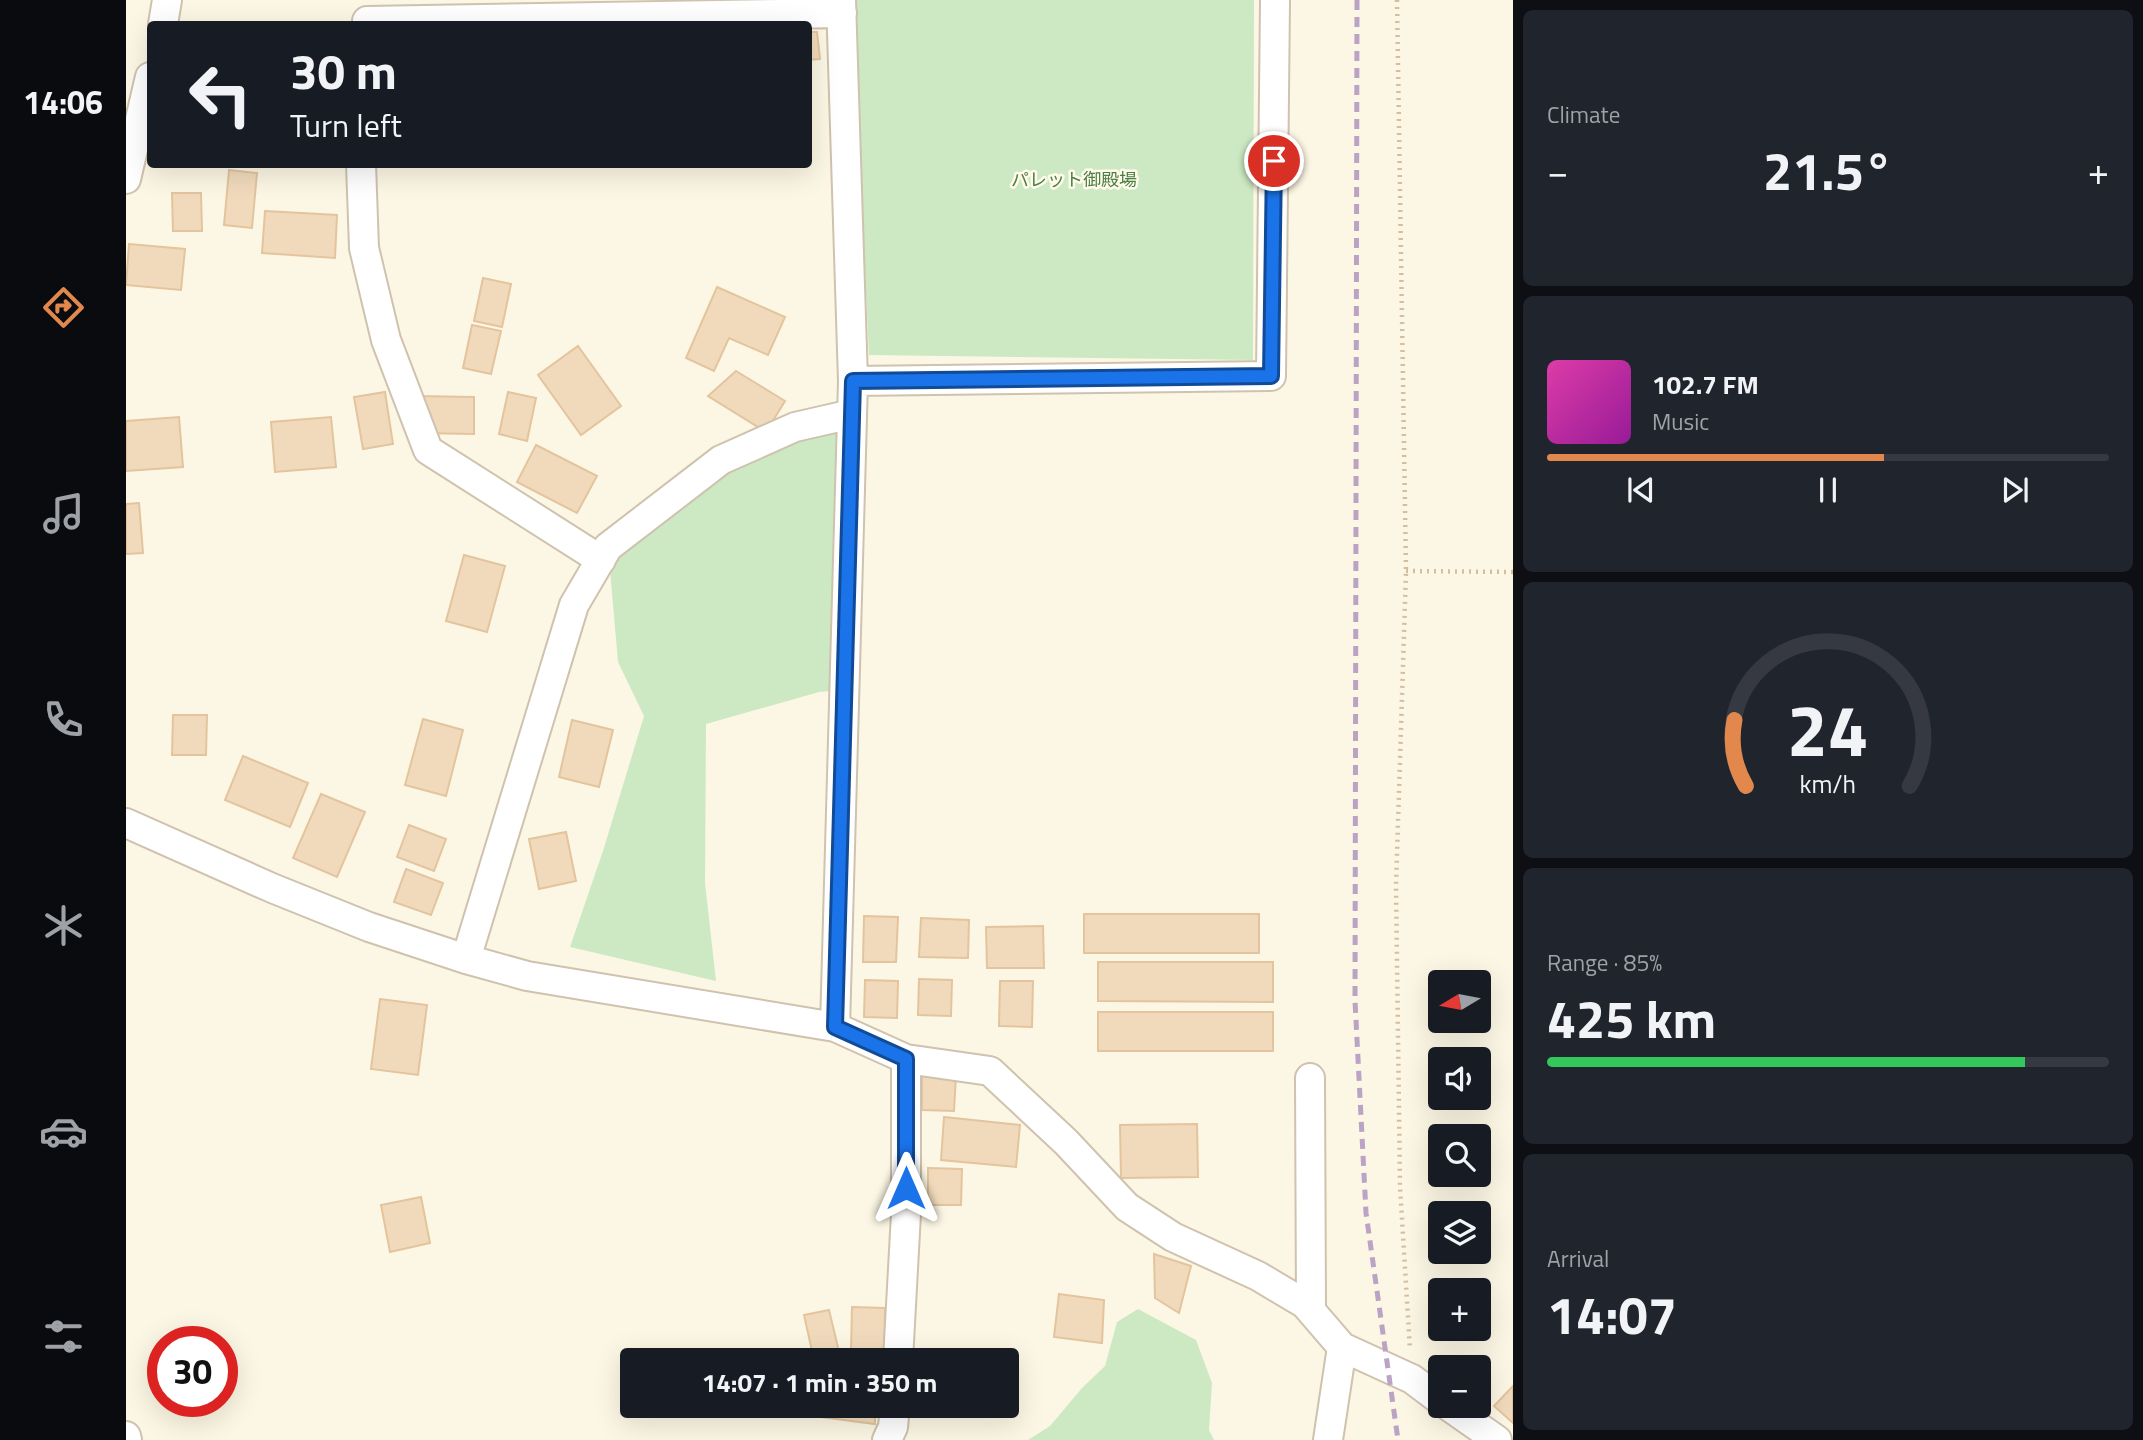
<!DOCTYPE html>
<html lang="en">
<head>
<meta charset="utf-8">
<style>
	body { margin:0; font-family:"Titillium Web","Noto Sans JP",sans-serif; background:#20242c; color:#f1f3f6; height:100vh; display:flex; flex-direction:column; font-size:26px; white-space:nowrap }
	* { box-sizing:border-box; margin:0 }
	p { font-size:23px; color:#9ea1a6 }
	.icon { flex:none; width:38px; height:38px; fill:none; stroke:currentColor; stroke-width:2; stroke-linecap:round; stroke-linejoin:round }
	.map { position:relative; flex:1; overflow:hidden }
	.side { display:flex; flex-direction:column; gap:10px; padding:10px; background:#0d0f14; width:630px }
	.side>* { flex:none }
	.top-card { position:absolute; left:21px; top:21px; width:665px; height:147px; border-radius:7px; box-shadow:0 7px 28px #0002; background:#171b24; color:#f1f3f6; overflow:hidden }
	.needle { width:46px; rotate:260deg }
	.tools { position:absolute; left:1302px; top:970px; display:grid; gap:14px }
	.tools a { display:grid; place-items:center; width:63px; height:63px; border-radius:7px; background:#171b24; box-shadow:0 7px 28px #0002; font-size:35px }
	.speed { position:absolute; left:21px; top:1326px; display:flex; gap:14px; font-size:35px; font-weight:700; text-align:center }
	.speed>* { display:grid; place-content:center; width:91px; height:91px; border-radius:50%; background:#171b24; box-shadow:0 7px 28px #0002; line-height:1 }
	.speed .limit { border:10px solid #d22; background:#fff; color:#111 }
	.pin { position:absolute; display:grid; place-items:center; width:60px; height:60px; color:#fff; margin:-30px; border:4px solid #fff; border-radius:50%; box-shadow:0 2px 7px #0007 }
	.me { position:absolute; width:77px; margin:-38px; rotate:0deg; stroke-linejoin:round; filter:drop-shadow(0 0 5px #0008) }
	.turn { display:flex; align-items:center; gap:24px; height:147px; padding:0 28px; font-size:32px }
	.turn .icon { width:91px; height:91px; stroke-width:2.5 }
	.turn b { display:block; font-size:49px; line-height:60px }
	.big { font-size:52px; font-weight:700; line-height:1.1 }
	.side .tile { flex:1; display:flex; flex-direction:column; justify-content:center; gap:10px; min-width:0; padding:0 24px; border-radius:10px; background:#20242c }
	.side .dial { align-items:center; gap:0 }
	.dial svg { height:182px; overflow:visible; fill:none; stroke:#363941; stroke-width:7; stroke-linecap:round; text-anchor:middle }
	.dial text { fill:#f1f3f6; stroke:none }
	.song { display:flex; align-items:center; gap:21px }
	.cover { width:84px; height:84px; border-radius:10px; background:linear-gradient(135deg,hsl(320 70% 55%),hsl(300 70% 35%)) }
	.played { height:7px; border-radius:4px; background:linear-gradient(90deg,#e3884c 60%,#363941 60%) }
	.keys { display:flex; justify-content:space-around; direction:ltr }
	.heat { display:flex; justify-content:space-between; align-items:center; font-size:38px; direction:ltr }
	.charge { height:10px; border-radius:5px; background:linear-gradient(90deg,#34c759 85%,#363941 0) }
	.trip { position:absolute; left:494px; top:1348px; width:399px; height:70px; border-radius:7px; background:#171b24; box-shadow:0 7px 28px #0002; font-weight:700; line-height:70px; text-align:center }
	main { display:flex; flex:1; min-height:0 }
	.dock { display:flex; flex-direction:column; width:126px; justify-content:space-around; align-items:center; background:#090b0e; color:#9ea1a6 }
	.dock .icon { width:49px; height:49px }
	.dock .on { color:#e3884c }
	.dock b { font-size:32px; color:#f1f3f6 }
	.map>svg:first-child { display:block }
	.green { fill:#cce9c3 }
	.building { fill:#f1dabc; stroke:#e3c49d; stroke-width:2 }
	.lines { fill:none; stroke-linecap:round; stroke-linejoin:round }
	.street-casing { stroke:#cfc2ae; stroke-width:32 }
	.path { stroke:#d5bea0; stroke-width:4.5; stroke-dasharray:2 5; stroke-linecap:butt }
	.street { stroke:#fff; stroke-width:28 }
	.rail { stroke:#bba3c5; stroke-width:5; stroke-dasharray:10 7; stroke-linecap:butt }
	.route-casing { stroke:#114b97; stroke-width:18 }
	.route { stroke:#1a73e8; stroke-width:12 }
	.labels { text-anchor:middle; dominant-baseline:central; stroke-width:5; stroke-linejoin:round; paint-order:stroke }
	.park-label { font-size:18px; fill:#4c7f45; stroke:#fffaea }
</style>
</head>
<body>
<main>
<nav class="dock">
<b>14:06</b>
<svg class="icon on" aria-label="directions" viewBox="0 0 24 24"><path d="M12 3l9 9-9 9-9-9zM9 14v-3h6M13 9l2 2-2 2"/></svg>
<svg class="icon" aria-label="music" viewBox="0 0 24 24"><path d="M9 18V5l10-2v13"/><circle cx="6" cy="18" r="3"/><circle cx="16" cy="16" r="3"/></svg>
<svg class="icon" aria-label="phone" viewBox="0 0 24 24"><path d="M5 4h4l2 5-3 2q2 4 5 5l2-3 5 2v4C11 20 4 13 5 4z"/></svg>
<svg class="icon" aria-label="climate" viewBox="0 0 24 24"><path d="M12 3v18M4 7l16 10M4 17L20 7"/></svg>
<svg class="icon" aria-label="car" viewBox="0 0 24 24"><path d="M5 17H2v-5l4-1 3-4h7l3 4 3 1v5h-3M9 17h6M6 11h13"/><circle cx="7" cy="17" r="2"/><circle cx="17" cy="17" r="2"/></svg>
<svg class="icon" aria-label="filters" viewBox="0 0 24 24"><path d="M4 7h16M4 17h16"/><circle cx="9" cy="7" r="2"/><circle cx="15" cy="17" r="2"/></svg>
</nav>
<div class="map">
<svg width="1387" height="1440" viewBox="0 0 1387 1440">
	<rect width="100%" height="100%" fill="#fcf7e4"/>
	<path class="green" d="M726 0H1128L1127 360 743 355Z
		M726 414 718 690 693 692 580 724 579 883 590 981 444 947 477 851 518 716 492 662 482 547 627 446Z
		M1012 1309 1070 1340 1086 1383 1083 1430 1088 1440H902L924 1426 956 1388 979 1366 991 1322Z"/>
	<path class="building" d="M682 32H691L694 59 682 60Z
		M103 170 131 173 126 228 98 225Z
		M46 193H75L76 231H47Z
		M139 211 211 215 209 258 136 253Z
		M3 244 59 249 55 290 0 285Z
		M357 278 385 284 376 327 348 321Z
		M591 287 659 317 642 355 603 338 588 371 560 358Z
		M346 325 375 331 365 374 337 368Z
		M452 346 495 406 455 435 412 375Z
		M610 371 659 401 640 432 582 396Z
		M259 392 267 444 237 449 228 397Z
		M382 392 410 398 401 441 373 434Z
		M290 396 348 397V434L290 433Z
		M53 417 57 467 0 471V421Z
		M205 417 210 467 149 472 145 422Z
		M410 445 471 476 451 513 391 482Z
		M13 503 17 553 0 554V504Z
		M338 555 379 566 361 632 320 621Z
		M47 715H81L80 755H46Z
		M297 719 337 730 320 796 279 785Z
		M446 720 487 730 473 787 433 777Z
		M117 756 182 783 164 827 99 800Z
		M195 794 239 812 211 877 167 858Z
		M283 825 320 839 308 871 271 857Z
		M440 832 450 881 413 889 403 839Z
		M280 869 317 883 305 915 268 902Z
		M958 914H1133V953H958Z
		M738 916 772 917 770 962H737Z
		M795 918 843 920 842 958 793 957Z
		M917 926 918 968H861L860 927Z
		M972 962H1147V1002L972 1001Z
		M793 979 826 980 825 1016 792 1015Z
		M739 980 772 981 771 1018 738 1017Z
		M874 981H907L906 1027 873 1026Z
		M254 999 301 1005 292 1075 245 1069Z
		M972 1012H1147V1051H972Z
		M796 1074 830 1075 828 1111 796 1110Z
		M818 1117 894 1125 890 1167 815 1160Z
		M1071 1124 1072 1177 995 1178 994 1125Z
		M802 1168 836 1169 835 1205H802Z
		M295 1197 304 1243 264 1252 255 1205Z
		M1028 1254 1065 1266 1053 1313 1029 1298Z
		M933 1294 978 1300 976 1343 928 1337Z
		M726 1307 759 1308 758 1353 725 1352Z
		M703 1310 715 1360H688L678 1315Z
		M1387 1386V1423L1368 1406Z
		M695 1405H749V1424L694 1417Z"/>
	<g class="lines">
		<defs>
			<path id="street" d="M241 21 716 13
				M37 24 41 0
				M235 164 238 248 260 340 302 450 475 560
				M0 179 24 77
				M727 381 1145 376 1149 0
				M0 823 146 888 243 927 340 959 401 976 709 1027 780 1059 864 1071 940 1142 1001 1207 1047 1237 1132 1276 1179 1304 1216 1347 1286 1379 1314 1400
				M340 959 448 605 482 547 595 460 669 427 726 414
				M709 1027 727 381 715 0
				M1184 1078 1185 1311
				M772 1360 780 1214V1059
				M1321 1405 1371 1440
				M0 1436 1 1440
				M761 1440 767 1427 769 1405
				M1202 1440 1216 1347"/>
		</defs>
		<use href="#street" class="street-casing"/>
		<path class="path" d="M1271 0 1280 571 1270 886 1274 1186 1284 1350
			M1280 571 1387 572"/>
		<use href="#street" class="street"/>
		<path class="rail" d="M1231 0 1229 1001 1240 1213 1272 1440"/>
	</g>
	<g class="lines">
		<defs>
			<path id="route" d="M780 1188V1059L709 1027 727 381 1145 376 1148 161"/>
		</defs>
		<use href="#route" class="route-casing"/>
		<use href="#route" class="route"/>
	</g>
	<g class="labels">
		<g class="park-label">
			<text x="948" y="179">パレット御殿場</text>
		</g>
	</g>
</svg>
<div class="tools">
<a><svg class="needle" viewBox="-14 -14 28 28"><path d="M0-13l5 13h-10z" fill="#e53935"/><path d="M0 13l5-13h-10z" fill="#9ea1a6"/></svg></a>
<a><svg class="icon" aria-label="sound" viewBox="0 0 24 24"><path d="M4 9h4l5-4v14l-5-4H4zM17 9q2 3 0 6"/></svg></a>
<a><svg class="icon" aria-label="search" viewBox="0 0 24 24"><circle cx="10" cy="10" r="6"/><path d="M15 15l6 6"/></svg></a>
<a><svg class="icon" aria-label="layers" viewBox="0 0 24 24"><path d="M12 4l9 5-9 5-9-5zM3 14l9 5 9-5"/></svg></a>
<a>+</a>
<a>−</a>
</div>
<div class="speed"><div class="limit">30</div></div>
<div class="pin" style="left:1148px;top:161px;background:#d93025"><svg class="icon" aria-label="arrive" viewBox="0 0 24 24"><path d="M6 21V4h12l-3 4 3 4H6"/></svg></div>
<svg class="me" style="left:780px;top:1188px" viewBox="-20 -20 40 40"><path d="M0-17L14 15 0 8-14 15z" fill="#1a73e8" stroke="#fff" stroke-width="4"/></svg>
<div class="trip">14:07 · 1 min · 350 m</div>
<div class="top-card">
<div class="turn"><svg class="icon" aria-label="left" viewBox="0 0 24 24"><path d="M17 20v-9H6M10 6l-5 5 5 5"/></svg><div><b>30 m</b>Turn left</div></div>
</div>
</div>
<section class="side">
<div class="tile"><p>Climate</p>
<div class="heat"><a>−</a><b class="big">21.5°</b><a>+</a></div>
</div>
<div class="tile">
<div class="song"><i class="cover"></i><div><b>102.7 FM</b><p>Music</p></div></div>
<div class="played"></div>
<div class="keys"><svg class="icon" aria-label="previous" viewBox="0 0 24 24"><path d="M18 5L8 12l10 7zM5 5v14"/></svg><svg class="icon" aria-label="pause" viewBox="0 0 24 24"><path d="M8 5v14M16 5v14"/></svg><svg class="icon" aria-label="next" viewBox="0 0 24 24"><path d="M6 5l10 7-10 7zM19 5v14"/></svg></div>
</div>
<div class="tile dial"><svg viewBox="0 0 100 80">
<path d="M14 69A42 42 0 1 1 86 69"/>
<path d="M14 69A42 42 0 0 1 9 40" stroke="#e3884c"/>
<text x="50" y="56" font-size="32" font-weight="700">24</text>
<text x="50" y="72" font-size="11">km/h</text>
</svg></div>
<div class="tile"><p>Range · 85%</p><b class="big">425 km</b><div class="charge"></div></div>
<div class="tile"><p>Arrival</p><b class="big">14:07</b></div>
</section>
</main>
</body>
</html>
